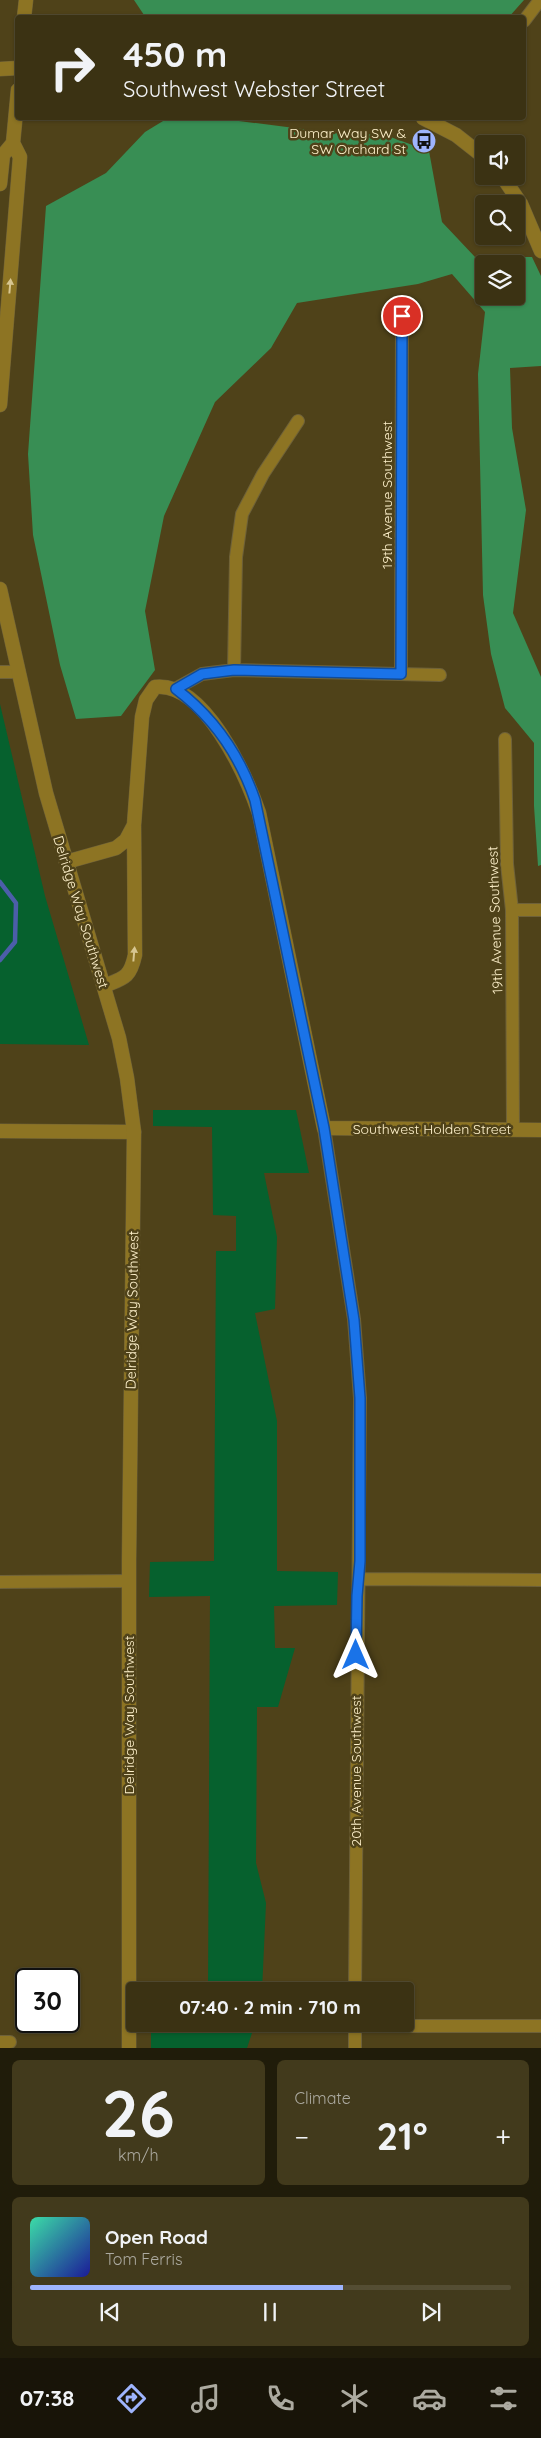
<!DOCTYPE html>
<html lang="en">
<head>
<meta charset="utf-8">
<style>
	body { margin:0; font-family:Quicksand,sans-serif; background:#423a1c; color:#f1f3f6; height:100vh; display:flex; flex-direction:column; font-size:19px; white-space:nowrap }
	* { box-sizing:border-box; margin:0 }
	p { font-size:16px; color:#acaaa0 }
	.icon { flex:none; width:28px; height:28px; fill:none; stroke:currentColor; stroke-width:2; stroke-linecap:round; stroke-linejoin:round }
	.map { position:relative; height:2048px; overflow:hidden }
	.drawer { display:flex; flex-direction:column; gap:12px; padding:12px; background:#201c0a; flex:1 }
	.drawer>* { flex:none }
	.banner { position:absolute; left:15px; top:15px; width:511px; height:105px; border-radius:5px; box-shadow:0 1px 4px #0004,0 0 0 1px #544d33; background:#3b3213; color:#f1f3f6; overflow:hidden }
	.controls { position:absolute; left:475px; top:135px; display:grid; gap:10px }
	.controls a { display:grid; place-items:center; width:50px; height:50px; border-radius:5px; background:#3b3213; box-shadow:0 1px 4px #0004,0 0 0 1px #544d33; font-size:25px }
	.speed { position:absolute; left:15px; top:1968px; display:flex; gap:10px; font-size:25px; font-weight:700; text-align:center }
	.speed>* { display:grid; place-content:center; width:65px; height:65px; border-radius:50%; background:#3b3213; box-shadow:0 1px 4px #0004,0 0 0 1px #544d33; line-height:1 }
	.speed .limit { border:2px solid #111; border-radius:8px; background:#fff; color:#111 }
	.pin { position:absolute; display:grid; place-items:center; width:42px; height:42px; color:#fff; margin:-21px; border:2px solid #fff; border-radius:50%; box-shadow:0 1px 5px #0007 }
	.me { position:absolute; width:55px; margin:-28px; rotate:0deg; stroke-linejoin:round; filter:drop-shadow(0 0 4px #0008) }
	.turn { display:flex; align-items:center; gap:18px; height:105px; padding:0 25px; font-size:22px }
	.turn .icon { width:65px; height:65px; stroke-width:2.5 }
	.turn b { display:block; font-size:35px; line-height:42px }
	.big { font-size:38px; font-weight:800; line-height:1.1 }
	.drawer .card { flex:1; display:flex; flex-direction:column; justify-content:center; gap:8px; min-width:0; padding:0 18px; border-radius:8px; background:#423a1c }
	.drawer .dial { align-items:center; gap:0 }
	.dial b { font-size:65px; line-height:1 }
	.song { display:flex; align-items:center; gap:15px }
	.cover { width:60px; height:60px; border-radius:8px; background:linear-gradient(135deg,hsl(160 70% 55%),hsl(240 70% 35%)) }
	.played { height:5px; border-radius:2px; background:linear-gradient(90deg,#9eb4fd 65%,#544d33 65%) }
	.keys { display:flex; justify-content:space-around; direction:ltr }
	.heat { display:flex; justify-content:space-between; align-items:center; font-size:28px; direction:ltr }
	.drawer .tiles { flex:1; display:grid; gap:12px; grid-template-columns:1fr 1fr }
	.card:last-child { grid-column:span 2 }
	.trip { position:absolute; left:126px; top:1982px; width:288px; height:50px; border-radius:5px; background:#3b3213; box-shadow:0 1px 4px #0004,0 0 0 1px #544d33; font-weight:800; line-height:50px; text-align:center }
	.menu { display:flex; height:80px; justify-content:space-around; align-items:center; background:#181408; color:#acaaa0 }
	.menu .icon { width:35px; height:35px }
	.menu .active { color:#9eb4fd }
	.menu b { font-size:22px; color:#f1f3f6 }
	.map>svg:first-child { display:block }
	.green { fill:#06612e }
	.forest { fill:#388e54; fill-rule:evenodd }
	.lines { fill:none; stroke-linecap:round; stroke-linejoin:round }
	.stream { stroke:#4c5ea9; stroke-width:4.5 }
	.minor-casing { stroke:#6e6139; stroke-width:14 }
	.tertiary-casing { stroke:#6e6139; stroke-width:15 }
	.secondary-casing { stroke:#6e6139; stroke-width:15 }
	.minor { stroke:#8d7423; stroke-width:12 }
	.tertiary { stroke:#8d7423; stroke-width:14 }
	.secondary { stroke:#8d7423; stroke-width:14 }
	.oneway { fill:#d7c691 }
	.route-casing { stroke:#114b97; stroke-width:12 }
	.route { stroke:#1a73e8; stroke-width:9 }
	.labels { text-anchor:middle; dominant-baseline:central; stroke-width:5; stroke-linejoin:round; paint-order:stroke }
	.poi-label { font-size:14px; fill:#fff2cc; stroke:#4f4219; text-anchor:end }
	.street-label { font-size:14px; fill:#fff2cc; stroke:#4f4219 }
</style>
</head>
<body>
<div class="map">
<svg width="541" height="2048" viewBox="0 0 541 2048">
	<rect width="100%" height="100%" fill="#4f4219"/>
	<path class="green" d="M0 704 45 896 89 1045 0 1044Z
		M153 1110H296L309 1173H264L277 1237 275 1309 255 1313 277 1421V1571L338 1572 337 1605 274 1606 275 1648H295L278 1707H257L256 1863 266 1903 262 1991H208L210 1596 149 1597 150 1562 214 1561 216 1251H236V1216L213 1215 212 1127 153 1126Z
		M151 2024H255L247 2048H151Z"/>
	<path class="forest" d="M134 0H524L508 18H146Z
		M168 118H216L333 133 385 135 429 151 442 222 475 257H532L541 276V366L510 368 512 428 526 510 513 613 541 677V865L538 866 534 806V743L505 708 491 654 483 595 478 374 485 312 452 274 418 284 297 303 271 348 215 402 164 516 145 611 155 670 121 716 76 719 60 665 33 535 28 454 46 206 106 173 145 132ZM484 264H516V296H484Z"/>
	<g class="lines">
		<path class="stream" d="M0 882 16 903 15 942 0 960"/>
		<defs>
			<path id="minor" d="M524 21 540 0
				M234 670 236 557 242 514 263 474 298 421
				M0 672H19
				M401 674 402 316
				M175 689 202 674 234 670 440 675
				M505 739 507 864 512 910 513 1130
				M512 910H541
				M324 1128 354 1319 360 1398 355 1991
				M359 1579 541 1580
				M0 1582 129 1581
				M355 2024V2048
				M355 2026H541
				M0 2042H10"/>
			<path id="tertiary" d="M0 69 18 68
				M423 118 456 135 484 157
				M502 176 521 204 541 251
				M66 862 116 848 126 840 134 825 142 717 146 700 155 687C204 681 246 775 259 813L324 1128 541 1130
				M104 986C124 978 130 978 135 955L134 826
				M0 1131 134 1132"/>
			<path id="secondary" d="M24 18 26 0
				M0 184 3 155 13 143
				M0 405 20 157 13 143 18 90
				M0 589 46 793 119 1038 127 1078 134 1132 129 1561V2048"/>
		</defs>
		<use href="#minor" class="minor-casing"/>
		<use href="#tertiary" class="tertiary-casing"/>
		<use href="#secondary" class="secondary-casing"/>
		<use href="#minor" class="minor"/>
		<use href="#tertiary" class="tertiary"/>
		<use href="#secondary" class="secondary"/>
	</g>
	<defs><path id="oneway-solid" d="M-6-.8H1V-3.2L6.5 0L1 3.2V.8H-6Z" transform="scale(1.25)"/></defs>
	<g class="oneway">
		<use href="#oneway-solid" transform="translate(10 286) rotate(-85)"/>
		<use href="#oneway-solid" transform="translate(134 954) rotate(-85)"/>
	</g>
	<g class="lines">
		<defs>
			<path id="route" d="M356 1655 357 1596 360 1561V1398L354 1320 324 1128 255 800C240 756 213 717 176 689L202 674 234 670 401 674 402 316"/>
		</defs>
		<use href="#route" class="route-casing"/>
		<use href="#route" class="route"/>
	</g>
	<defs>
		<symbol id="bus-disc" viewBox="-11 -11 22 22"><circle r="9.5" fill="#9eb4fd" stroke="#4f4219"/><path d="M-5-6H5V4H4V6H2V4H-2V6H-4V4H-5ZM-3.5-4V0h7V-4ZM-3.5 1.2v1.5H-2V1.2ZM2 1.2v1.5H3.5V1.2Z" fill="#111"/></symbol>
	</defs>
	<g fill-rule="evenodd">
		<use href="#bus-disc" x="410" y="127" width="28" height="28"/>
	</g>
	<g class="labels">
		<g class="poi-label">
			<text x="406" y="133">Dumar Way SW &amp;<tspan x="406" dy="16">SW Orchard St</tspan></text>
		</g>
		<g class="street-label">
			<text transform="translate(387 495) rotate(-90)">19th Avenue Southwest</text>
			<text transform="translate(81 912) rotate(73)">Delridge Way Southwest</text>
			<text transform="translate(495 920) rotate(-92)">19th Avenue Southwest</text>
			<text x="432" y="1129">Southwest Holden Street</text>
			<text transform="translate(132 1310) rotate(-89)">Delridge Way Southwest</text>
			<text transform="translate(129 1715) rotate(-90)">Delridge Way Southwest</text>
			<text transform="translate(356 1771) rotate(-90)">20th Avenue Southwest</text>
		</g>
	</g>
</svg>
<div class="controls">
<a><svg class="icon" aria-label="sound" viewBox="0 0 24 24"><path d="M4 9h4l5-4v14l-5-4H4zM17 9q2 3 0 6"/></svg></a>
<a><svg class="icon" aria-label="search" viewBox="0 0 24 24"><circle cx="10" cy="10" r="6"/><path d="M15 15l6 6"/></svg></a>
<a><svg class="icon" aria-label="layers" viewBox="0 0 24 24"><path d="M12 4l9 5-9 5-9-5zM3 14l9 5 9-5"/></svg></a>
</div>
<div class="speed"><div class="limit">30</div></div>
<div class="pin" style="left:402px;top:316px;background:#d93025"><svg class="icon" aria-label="arrive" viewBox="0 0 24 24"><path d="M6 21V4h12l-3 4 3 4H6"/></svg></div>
<svg class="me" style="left:356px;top:1655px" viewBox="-20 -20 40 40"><path d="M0-17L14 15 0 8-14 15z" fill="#1a73e8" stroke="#fff" stroke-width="4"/></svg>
<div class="trip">07:40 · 2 min · 710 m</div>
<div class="banner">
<div class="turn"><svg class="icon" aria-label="right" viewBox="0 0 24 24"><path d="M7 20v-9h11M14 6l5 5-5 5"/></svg><div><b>450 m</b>Southwest Webster Street</div></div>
</div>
</div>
<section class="drawer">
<div class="tiles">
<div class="card dial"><b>26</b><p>km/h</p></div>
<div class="card"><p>Climate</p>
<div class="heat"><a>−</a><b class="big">21°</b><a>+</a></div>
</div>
<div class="card">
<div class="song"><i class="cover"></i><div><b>Open Road</b><p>Tom Ferris</p></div></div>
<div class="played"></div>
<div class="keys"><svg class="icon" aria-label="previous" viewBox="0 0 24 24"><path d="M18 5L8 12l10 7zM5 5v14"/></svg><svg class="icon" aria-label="pause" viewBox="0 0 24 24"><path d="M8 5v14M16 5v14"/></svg><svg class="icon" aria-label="next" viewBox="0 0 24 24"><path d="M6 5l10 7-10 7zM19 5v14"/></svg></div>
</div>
</div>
</section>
<nav class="menu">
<b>07:38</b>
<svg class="icon active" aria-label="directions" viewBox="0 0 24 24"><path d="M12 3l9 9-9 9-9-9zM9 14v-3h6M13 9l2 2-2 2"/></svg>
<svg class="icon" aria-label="music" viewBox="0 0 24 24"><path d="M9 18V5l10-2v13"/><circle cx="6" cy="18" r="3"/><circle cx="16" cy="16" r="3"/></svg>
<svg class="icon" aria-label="phone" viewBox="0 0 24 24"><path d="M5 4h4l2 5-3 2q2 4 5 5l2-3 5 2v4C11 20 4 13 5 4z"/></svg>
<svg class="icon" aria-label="climate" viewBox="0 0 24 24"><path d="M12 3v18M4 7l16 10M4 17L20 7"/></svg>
<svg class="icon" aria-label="car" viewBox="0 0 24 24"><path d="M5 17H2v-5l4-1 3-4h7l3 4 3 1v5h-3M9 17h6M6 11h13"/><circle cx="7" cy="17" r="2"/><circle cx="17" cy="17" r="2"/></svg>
<svg class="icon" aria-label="filters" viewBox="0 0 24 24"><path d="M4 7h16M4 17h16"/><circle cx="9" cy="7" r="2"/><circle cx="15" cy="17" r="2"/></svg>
</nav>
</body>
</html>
